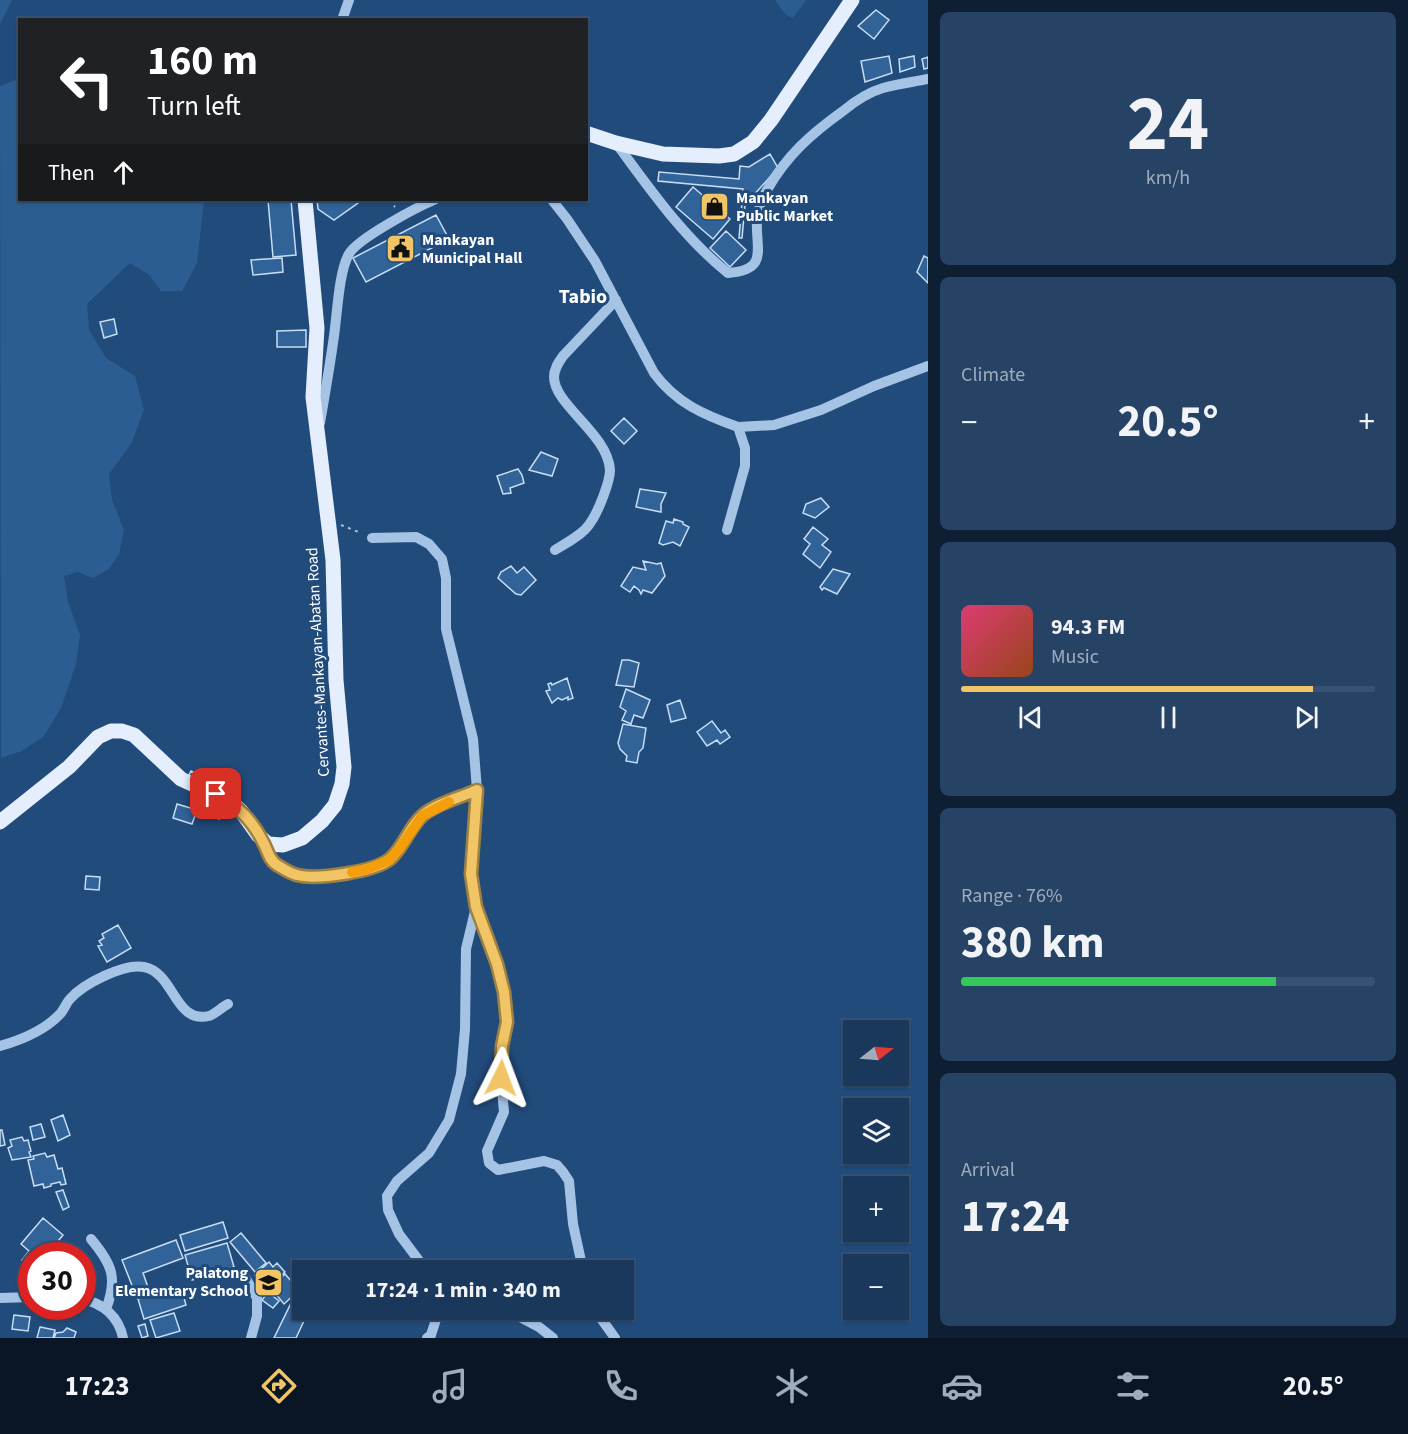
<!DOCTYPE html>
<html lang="en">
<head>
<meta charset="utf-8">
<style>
	body { margin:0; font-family:"Source Sans 3",sans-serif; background:#264365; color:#f1f3f6; height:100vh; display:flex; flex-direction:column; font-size:22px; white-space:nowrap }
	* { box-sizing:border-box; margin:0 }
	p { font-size:20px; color:#9facbb }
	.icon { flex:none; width:33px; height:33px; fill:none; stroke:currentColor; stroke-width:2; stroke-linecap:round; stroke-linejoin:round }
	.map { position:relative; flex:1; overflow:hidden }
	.drawer { display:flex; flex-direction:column; gap:12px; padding:12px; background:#0e1f33; width:480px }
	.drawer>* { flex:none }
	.top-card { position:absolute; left:18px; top:18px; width:570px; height:183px; border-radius:0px; box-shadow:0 2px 4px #0004,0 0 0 2px #375272; background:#202124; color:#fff; overflow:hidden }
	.needle { width:39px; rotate:73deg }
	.controls { position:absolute; left:843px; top:1020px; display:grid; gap:12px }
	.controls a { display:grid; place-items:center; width:66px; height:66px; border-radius:0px; background:#19385c; box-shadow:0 2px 4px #0004,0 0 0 2px #375272; font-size:30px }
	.speed { position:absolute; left:18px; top:1242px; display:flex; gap:12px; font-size:30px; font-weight:700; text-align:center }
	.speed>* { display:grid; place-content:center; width:78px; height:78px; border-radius:50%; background:#19385c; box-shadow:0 2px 4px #0004,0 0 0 2px #375272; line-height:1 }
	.speed .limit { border:9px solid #d22; background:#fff; color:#111 }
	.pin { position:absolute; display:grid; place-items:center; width:51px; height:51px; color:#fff; margin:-26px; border-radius:12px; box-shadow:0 3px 9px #0006 }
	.me { position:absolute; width:66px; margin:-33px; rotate:3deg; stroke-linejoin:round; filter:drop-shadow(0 0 4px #0008) }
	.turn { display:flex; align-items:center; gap:21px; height:126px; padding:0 30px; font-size:27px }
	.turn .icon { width:78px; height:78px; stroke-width:2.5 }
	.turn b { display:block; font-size:42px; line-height:51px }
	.then { display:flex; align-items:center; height:57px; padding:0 30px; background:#0003; gap:12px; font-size:22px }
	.big { font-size:45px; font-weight:700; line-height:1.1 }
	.drawer .widget { flex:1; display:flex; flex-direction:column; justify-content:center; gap:9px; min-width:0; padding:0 21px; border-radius:9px; background:#264365 }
	.drawer .dial { align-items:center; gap:0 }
	.dial b { font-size:78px; line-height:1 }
	.song { display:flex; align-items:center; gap:18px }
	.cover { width:72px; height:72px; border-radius:9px; background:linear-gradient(135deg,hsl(340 70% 55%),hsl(20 70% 35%)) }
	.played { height:6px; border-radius:3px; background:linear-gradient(90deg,#f1c565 85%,#375272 85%) }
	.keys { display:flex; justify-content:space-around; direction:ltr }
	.heat { display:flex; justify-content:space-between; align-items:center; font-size:33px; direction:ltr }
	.charge { height:9px; border-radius:4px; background:linear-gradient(90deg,#34c759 76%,#375272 0) }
	.trip { position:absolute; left:292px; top:1260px; width:342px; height:60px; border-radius:0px; background:#19385c; box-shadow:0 2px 4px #0004,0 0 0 2px #375272; font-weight:700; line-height:60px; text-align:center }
	.menu { display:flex; height:96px; justify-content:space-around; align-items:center; background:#0a1625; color:#9facbb }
	.menu .icon { width:42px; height:42px }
	.menu .selected { color:#f1c565 }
	.menu b { font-size:27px; color:#f1f3f6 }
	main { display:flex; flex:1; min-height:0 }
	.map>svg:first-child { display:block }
	.green { fill:#2b5d92 }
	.building { fill:#316298; stroke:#c7ddf4; stroke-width:1.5 }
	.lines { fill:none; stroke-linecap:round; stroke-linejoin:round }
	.path { stroke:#a4c3e5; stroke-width:2; stroke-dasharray:3 4.5; stroke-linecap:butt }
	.minor { stroke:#a4c3e5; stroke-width:10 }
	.major { stroke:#e4eefd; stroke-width:15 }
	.route-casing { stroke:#9d8042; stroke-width:15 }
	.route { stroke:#f1c565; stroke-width:10 }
	.slow { stroke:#f59e0b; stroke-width:10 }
	.labels { text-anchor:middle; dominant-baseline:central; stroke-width:6; stroke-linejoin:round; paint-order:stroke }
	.poi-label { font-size:16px; font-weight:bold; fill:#fff; stroke:#214b7b; text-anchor:start }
	.street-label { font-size:16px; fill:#fff; stroke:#214b7b }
	.quarter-label { font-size:20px; font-weight:bold; fill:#fff; stroke:#214b7b }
</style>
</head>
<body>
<main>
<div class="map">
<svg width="928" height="1338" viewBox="0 0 928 1338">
	<rect width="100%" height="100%" fill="#214b7b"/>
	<path class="green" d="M0 0H12L0 24Z
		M775 0H806L793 18 785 14Z
		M19 79 20 200H204L197 263 182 291H161L149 275 130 263 87 304 89 330 106 358 135 376 144 410 131 444 109 474 112 500 124 530 119 554 109 569 93 578 78 572 64 576 68 602 80 635 76 664 61 708 44 736 22 751 1 758 0 86Z"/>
	<path class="building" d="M876 10 889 20 874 39 858 26Z
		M889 56 892 73 865 82 861 61Z
		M914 56 915 67 900 72 899 59Z
		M928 57V68L924 69 922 59Z
		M770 154 778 168 753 196 746 195 742 238H739L743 189 658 181 659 172 739 179 740 166 749 167Z
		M693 187 730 219 713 239 676 207Z
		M268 200H291L296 255 273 257Z
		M317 200H358V203L334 220 318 209Z
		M436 215 449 239 366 282 353 258Z
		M726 231 746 250 730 267 710 248Z
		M924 256 928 258V283L917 272Z
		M282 258 283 272 253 275 251 260Z
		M114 319 117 334 104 338 100 322Z
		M306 330V347H277V331Z
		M624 418 637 431 624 444 611 431Z
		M541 452 558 459 552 476 529 470Z
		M518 469 522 475 524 483 510 488 511 493 503 494 497 476Z
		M640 489 666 493 661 504V512L636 507Z
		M821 498 829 507 815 518 803 513 806 504Z
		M674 519 683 522V524L689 527 680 546 673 542 663 545 659 543 666 521 673 523Z
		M813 527 828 539 822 545 831 552 820 568 803 554 810 544 804 539Z
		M643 561 657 564 661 563 665 576 652 593 643 590 641 594 639 590 634 586 630 592 621 586 633 567 646 570Z
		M511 566 517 573 524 567 536 580 521 595 516 594 498 578 501 572Z
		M833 569 850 574 837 594 824 588 822 590 820 587Z
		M622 660H629L639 663 634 687 616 685Z
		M567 678 573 698 568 700V697L562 700 558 698 552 703 546 691 550 690 548 684 551 683 552 685Z
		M626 689 650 700 643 718 634 715 631 724 622 720 626 711 620 707Z
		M680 700 686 718 671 722 667 705Z
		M712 721 721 733 725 730 730 737 720 744 717 740 707 746 697 732Z
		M623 724 646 728 643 748 639 752 637 763 626 761 627 756 620 749 618 743Z
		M191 771 202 776 199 783 188 777Z
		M206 798 224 807 219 819 200 810Z
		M177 804 197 810 192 824 173 818Z
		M86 876 100 877 99 890 85 889Z
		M118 925 131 948 107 962 98 946 102 945 99 941 104 938 102 934Z
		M63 1115 70 1135 58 1141 51 1120Z
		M41 1124 45 1137 33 1140 30 1127Z
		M0 1130H2L5 1145 0 1146Z
		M22 1137 24 1141 28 1140 31 1151 29 1152 31 1157 12 1160 8 1148 12 1146 10 1140Z
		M45 1153 47 1157 54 1155 58 1169 62 1168 66 1184 61 1185 60 1182 51 1184V1186L44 1188 43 1184 34 1186 28 1160 34 1159 33 1156Z
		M63 1190 69 1207 63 1210 56 1192Z
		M43 1218 63 1235 48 1253 51 1256H32V1267L22 1260 29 1251 21 1244Z
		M223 1222 228 1238 185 1251 180 1235Z
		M241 1233 266 1263 255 1272 230 1242Z
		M176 1240 183 1258 143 1273 150 1293 137 1298 122 1260Z
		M227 1243 234 1267 192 1280 185 1255Z
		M269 1262 273 1267 277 1263 285 1272 267 1288 255 1275Z
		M285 1274 299 1290 284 1304 270 1287Z
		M181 1287 186 1305 144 1319 138 1299Z
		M268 1292 279 1301 273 1308 262 1300Z
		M293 1299 303 1304V1310H309L296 1338H274Z
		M174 1313 180 1331 156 1338 150 1320Z
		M14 1315 30 1317 28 1331 12 1329Z
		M145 1324 148 1336 142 1338 138 1326Z
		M40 1327 55 1330 53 1338H37Z
		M67 1328 76 1332 74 1338H54L56 1333 63 1332Z"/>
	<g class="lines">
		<path class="path" d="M389 200 395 207
			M341 525 361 533"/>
		<path class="minor" d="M342 20 349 0
			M616 143C650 189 683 237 728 273 770 270 755 248 757 220 758 209 762 199 767 190 787 155 811 134 843 111 854 102 869 92 883 88 897 84 913 82 928 79
			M552 200 567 219 595 261 654 373C676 403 704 415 738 427L745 448V466L727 530
			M320 423C325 394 330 365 334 336 337 316 339 270 349 254 357 239 417 207 434 200
			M738 427 774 425 821 410 874 386 928 366
			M555 550C584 533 591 529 603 497 606 489 610 479 610 470 608 434 554 405 554 377 554 369 558 363 563 356L616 300
			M477 790 471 874 476 907 497 964 504 992 507 1022 502 1046 501 1078 504 1112 487 1151 489 1163 498 1170 544 1161 557 1165 563 1172 569 1181 573 1224 583 1270
			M263 840C266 848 267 859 275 864 281 868 289 873 296 875 315 881 374 872 390 860 405 848 409 827 423 815 438 803 459 798 477 790L473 739 446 629V578L442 559 429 544 416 537 372 538
			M0 1046C21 1040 45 1030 60 1014 64 1010 66 1003 70 999 83 984 124 963 144 967 175 973 174 1024 209 1016 215 1014 222 1007 228 1004
			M91 1239C112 1264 118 1278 106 1309
			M426 1270 399 1234 388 1210 387 1196 397 1181 429 1153 449 1120 461 1074 465 1029 466 949 476 907
			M245 1277 257 1298V1316L251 1338
			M0 1298 32 1297
			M82 1299C103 1303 119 1317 123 1338
			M507 1310 539 1327 553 1338
			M595 1310 615 1338
			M427 1338 431 1335 439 1310"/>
		<path class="major" d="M586 133 616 143 663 154 719 156 734 154 753 142 771 120 852 0
			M0 822 69 767 98 737 111 731H122L134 735 181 779 231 802 241 811 258 835 268 844 283 845 302 838 322 821 335 805 342 784 344 767 336 680 333 560 313 397 317 328 305 200"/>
	</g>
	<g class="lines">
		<defs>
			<path id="route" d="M216 794C237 805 253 821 263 842 268 850 268 859 277 865 282 868 291 874 297 875 317 880 374 872 390 859 404 847 409 827 423 815 438 803 459 798 477 790L471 874 476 907 497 964 504 992 507 1022 502 1046 501 1078"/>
		</defs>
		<use href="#route" class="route-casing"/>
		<use href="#route" class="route"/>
		<path class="slow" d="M352 872 368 869 389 860 400 848 422 816 449 802"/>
	</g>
	<defs>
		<symbol id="shop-square" viewBox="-11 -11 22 22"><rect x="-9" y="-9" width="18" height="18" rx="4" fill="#f1c565" stroke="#214b7b"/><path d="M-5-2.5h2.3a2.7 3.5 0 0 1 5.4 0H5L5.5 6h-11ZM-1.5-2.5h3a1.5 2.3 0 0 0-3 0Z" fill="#111"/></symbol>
		<symbol id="civic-square" viewBox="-11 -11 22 22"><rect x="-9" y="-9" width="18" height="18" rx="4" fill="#f1c565" stroke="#214b7b"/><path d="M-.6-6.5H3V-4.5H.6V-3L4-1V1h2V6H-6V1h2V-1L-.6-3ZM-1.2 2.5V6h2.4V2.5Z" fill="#111"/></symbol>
		<symbol id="school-square" viewBox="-11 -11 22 22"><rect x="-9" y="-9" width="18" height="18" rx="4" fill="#f1c565" stroke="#214b7b"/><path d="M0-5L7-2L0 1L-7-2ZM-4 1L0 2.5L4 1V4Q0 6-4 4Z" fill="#111"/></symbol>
	</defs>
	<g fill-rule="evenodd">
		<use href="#shop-square" x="698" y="190" width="33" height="33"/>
		<use href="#civic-square" x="384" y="232" width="33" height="33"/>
		<use href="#school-square" x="252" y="1266" width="33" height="33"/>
	</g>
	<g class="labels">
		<g class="poi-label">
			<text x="736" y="198">Mankayan<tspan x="736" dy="18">Public Market</tspan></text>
			<text x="422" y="240">Mankayan<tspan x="422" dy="18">Municipal Hall</tspan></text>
			<text x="248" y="1273" text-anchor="end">Palatong<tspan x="248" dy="18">Elementary School</tspan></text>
		</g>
		<g class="street-label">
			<text transform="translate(318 662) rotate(-93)">Cervantes-Mankayan-Abatan Road</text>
		</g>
		<g class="quarter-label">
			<text x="583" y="297">Tabio</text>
		</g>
	</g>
</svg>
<div class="controls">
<a><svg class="needle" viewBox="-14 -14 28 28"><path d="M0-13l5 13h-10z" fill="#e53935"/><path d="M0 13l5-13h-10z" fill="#9facbb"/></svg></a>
<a><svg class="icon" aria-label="layers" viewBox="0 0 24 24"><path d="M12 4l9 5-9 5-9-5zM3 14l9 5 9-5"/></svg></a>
<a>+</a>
<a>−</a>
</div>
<div class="speed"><div class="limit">30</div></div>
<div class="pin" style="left:216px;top:794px;background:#d93025"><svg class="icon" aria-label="arrive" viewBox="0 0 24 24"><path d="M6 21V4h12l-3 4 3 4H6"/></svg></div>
<svg class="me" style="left:501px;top:1078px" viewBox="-20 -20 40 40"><path d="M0-17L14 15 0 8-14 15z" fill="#f1c565" stroke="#fff" stroke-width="4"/></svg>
<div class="trip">17:24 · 1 min · 340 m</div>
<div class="top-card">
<div class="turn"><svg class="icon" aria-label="left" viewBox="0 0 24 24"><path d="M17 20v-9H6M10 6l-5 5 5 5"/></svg><div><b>160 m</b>Turn left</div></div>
<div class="then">Then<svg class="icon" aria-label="ahead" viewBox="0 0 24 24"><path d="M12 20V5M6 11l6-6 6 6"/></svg></div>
</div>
</div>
<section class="drawer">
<div class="widget dial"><b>24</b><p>km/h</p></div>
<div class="widget"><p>Climate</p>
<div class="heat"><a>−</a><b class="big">20.5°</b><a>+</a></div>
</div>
<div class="widget">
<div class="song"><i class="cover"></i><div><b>94.3 FM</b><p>Music</p></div></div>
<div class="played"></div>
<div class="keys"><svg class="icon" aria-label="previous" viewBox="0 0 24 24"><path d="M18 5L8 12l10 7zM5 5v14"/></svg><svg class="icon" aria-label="pause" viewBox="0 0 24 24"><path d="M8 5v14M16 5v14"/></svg><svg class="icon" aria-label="next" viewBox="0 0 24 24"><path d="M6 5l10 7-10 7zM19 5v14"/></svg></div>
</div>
<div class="widget"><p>Range · 76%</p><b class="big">380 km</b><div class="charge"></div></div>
<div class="widget"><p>Arrival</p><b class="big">17:24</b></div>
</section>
</main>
<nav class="menu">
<b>17:23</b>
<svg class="icon selected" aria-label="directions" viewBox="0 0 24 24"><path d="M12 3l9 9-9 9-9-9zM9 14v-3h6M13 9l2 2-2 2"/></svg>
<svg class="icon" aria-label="music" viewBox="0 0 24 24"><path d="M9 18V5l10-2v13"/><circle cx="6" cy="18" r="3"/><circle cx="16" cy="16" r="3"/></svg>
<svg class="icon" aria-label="phone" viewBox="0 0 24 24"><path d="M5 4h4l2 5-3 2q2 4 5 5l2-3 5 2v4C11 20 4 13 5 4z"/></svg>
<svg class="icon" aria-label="climate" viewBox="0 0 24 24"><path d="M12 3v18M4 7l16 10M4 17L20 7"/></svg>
<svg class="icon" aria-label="car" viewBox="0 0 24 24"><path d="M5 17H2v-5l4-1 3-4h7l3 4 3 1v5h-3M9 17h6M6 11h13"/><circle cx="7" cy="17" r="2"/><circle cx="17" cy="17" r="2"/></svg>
<svg class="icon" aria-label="filters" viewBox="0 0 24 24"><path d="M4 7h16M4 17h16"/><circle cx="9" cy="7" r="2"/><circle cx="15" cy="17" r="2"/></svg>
<b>20.5°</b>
</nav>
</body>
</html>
